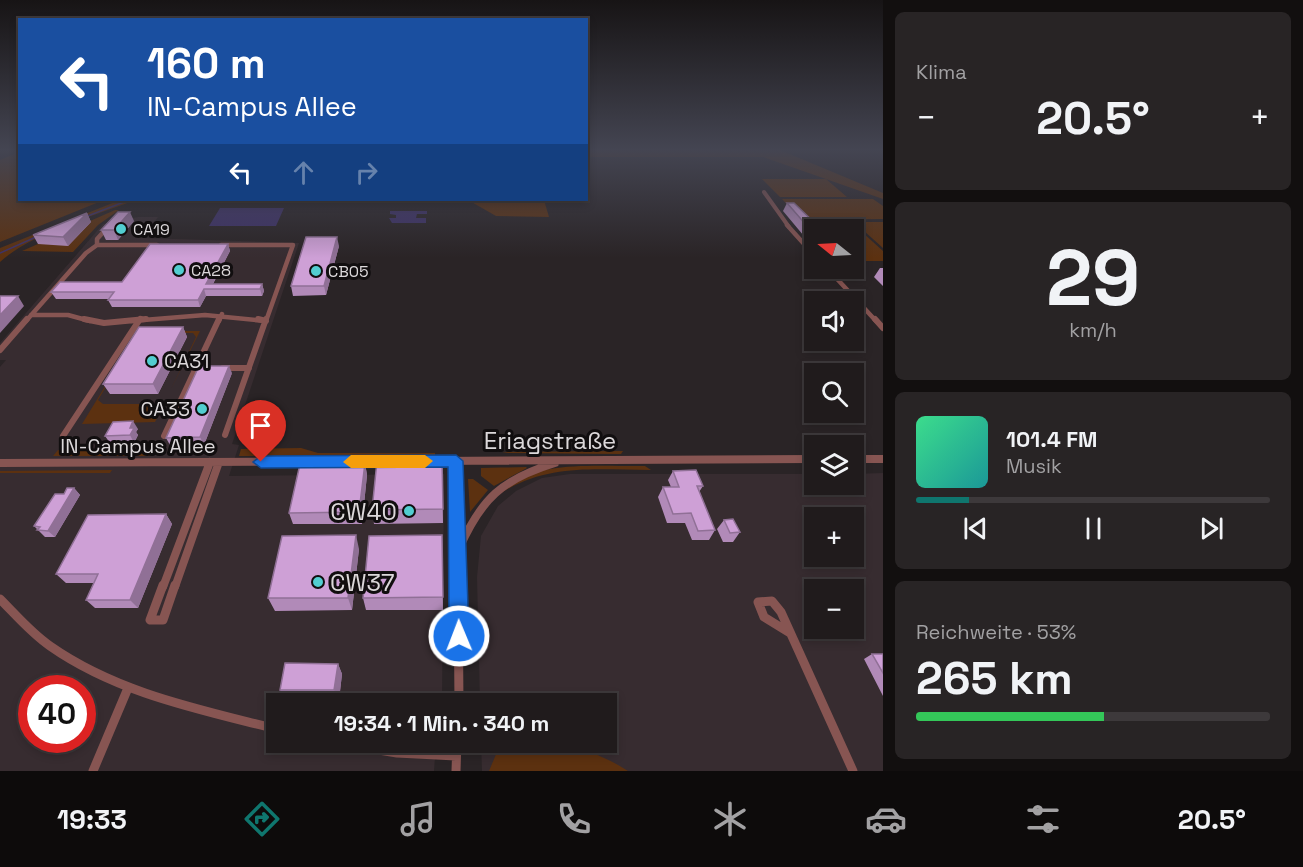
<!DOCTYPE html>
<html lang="de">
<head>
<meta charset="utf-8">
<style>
	body { margin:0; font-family:"Space Grotesk",sans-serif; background:#282425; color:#f1f3f6; height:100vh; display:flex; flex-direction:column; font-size:22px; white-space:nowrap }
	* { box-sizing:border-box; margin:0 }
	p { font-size:20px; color:#a2a1a3 }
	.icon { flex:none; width:33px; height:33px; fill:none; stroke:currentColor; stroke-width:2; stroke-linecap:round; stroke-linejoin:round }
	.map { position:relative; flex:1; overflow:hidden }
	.panel { display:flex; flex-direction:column; gap:12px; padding:12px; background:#120f0f; width:420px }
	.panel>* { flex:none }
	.banner { position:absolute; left:18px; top:18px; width:570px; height:183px; border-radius:0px; box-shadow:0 3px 9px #0003,0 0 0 2px #3d393b; background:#1a4fa0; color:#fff; overflow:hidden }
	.needle { width:39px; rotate:288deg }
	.fabs { position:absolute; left:804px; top:219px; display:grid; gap:12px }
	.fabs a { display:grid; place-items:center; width:60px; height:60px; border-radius:0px; background:#201b1c; box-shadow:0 3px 9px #0003,0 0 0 2px #3d393b; font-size:30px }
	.speed { position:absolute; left:18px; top:675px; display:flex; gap:12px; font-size:30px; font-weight:700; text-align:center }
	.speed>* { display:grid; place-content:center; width:78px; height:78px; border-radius:50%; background:#201b1c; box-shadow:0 3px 9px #0003,0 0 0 2px #3d393b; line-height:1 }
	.speed .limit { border:9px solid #d22; background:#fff; color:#111 }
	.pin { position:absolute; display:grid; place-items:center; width:51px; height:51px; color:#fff; margin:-62px -26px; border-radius:50% 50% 50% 0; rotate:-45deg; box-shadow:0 0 6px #0007 }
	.pin .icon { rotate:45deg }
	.me { position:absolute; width:66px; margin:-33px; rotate:359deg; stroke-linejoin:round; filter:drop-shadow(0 0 4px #0008) }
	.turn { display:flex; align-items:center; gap:21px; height:126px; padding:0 30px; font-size:27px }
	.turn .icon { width:78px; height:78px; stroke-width:2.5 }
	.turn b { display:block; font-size:42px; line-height:51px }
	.lanes { display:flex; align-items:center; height:57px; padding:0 30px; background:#0003; justify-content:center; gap:30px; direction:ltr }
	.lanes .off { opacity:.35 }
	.big { font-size:45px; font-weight:700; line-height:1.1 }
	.panel .card { flex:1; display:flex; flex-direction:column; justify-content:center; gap:9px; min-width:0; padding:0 21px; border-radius:9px; background:#282425 }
	.panel .dial { align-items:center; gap:0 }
	.dial b { font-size:78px; line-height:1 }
	.song { display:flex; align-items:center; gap:18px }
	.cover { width:72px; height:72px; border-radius:9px; background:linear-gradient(135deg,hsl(150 70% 55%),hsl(180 70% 35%)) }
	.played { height:6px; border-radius:3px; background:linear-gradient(90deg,#0f766e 15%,#3d393b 15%) }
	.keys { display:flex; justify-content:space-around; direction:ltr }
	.heat { display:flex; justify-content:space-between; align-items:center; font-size:33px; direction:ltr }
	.charge { height:9px; border-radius:4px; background:linear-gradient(90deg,#34c759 53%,#3d393b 0) }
	.trip { position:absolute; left:266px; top:693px; width:351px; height:60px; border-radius:0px; background:#201b1c; box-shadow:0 3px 9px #0003,0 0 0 2px #3d393b; font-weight:700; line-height:60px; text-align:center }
	.tabs { display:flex; height:96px; justify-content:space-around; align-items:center; background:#0d0b0b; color:#a2a1a3 }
	.tabs .icon { width:42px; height:42px }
	.tabs .active { color:#0f766e }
	.tabs b { font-size:27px; color:#f1f3f6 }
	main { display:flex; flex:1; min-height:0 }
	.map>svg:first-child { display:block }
	.built { fill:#372c30; fill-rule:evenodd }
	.green { fill:#5c3110 }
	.water { fill:#3e3268 }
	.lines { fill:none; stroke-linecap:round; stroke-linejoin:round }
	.stream { stroke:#3e3268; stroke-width:1.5 }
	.minor-far4 { stroke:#875552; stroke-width:4 }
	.minor-far3 { stroke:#875552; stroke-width:4.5 }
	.minor-far2 { stroke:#875552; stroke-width:6 }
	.minor-far1 { stroke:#875552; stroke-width:8 }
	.minor { stroke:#875552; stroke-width:9 }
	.wall { fill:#b18ab8 }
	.shaded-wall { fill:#907096 }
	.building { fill:#cea0d6; stroke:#907096; stroke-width:1.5 }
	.route { fill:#1a73e8; stroke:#114b97; stroke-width:1.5 }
	.slow { fill:#f59e0b }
	.poi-dot { fill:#52cdd0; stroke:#110e0f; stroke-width:2 }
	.labels { text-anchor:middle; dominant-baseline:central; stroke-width:6; stroke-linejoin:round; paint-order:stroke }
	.far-poi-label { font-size:16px; fill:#dcd8da; stroke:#110e0f; text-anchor:start }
	.poi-label { font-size:20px; fill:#dcd8da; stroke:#110e0f; text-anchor:start }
	.street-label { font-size:20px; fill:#dcd8da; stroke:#110e0f }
	.near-street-label { font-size:24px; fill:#dcd8da; stroke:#110e0f }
	.near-poi-label { font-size:24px; fill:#dcd8da; stroke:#110e0f; text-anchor:end }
</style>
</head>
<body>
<main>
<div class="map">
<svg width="883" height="771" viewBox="0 0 883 771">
	<rect width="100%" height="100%" fill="#2a2426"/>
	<path class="built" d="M138 217H158L143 238 299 243 232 444 239 445 229 476 444 474 442 703 276 704V742L436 743 434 771H0V367L6 360H0V343L103 224ZM32 688H82V740H32Z
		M883 473V771H482L481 743 606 742V704H480L477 577 481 536 498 506 516 491 542 478 570 474H814V484H854V474ZM814 518H854V556H814ZM814 590H854V628H814Z"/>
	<path class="green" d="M587 150H780L883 193V199L763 157H587Z
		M19 152 20 200H104L0 242V160Z
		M762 179H826L847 197H780Z
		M782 199H873L883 206V219L802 220Z
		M120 200H135C96 215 30 234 0 262V248Z
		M468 200H544L549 217 496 216Z
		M115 210H119L98 225 73 252 22 251Z
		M854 222H883V248Z
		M807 223H852L883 251V261H854V230H814Z
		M139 331H200L171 389 196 337 193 333H147L135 338 98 400 103 404H160L163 406 155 422 82 424Z
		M301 448 318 453H435V455L239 456 241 449Z
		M153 449 150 456H53L58 450Z
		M623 451 621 454 502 453 508 452Z
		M645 466 651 470C596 470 549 463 501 493 526 458 606 467 645 466Z
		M481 468 526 467 527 468 494 486 481 476Z
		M112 470 110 473H0V471Z
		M468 479H473L488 490 470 512Z
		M514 742C557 742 591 747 628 771H489L497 752Z"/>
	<path class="water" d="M220 208H284L276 226H209Z
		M390 211H427V214H417L416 218H426V223H392L389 218H396V215L390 214Z"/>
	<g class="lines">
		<path class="stream" d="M85 217 129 200
			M0 253 36 237"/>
		<path class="minor-far4" d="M764 192 789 227"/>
		<path class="minor-far3" d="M787 225 814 255
			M97 245H157
			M221 245H293L266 321
			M827 268 876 321
			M31 315H68L90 321
			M26 321 86 253 97 245V239L107 228
			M131 321 205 315 265 321
			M139 321 141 318
			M219 321 222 314"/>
		<path class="minor-far2" d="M84 319 104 323 146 319
			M258 319 266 321
			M875 319 883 328
			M0 350 27 319
			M223 368H249
			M225 435 266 319
			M63 436 140 319
			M164 436 219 319"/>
		<path class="minor-far1" d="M854 459H883
			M434 461 814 459
			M456 461 458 587
			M0 463 385 461
			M459 549C481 499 502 479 555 463
			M163 587 210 462
			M175 587 219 462"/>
		<path class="minor" d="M163 585 150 620H163L175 585
			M458 585 459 704
			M0 599C16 615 31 633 50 646 117 693 198 709 276 729
			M790 633 764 617 758 602 772 601 781 612 853 771
			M330 742 397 753 456 756
			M93 771 128 688
			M456 771 457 742"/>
	</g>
	<path class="wall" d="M787 203 814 230V248L783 211Z
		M87 213 91 222 68 246 38 244 33 235Z
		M134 221 118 240H106L101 230Z
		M228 244 230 251 213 284H262L264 291 262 296H206L200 307H112L108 300 109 299H56L51 292 122 282Z
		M339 246 326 295 293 296 291 286Z
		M880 268H883V286L874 277Z
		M183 327 187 337 158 394H110L103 384Z
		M232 373 204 445H170L166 438Z
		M138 429 136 432 138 435 134 443H110L105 436Z
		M442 460 443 523 374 524 372 510Z
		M365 463 367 475 362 524H293L289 513Z
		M673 471 703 486 699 492 715 530 709 540H692L685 523H667L658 497 663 487H671L668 480Z
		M74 488 80 495 55 537H45L34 526 64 494Z
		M166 514 172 524 138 608H95L86 600 94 583H66L56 574Z
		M724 520 740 532 733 542H723L717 529Z
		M442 535 443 610H366L363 598Z
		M359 549 352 610 275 611 268 598Z
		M872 654H883V696L864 659Z
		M338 664 342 674 339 700H287L280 690Z"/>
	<path class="shaded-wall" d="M130 212 134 221 118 240 114 230Z
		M87 213 91 222 68 246 63 237Z
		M337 237 339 246 326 295 324 286Z
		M228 244 230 251 210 289 206 284Z
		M262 284 264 291 262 296 260 289Z
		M204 289 206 296 200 307 198 300Z
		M18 296 24 306 0 333V315Z
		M183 327 187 337 158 394 153 384Z
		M229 366 232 373 204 445 200 437Z
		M133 421 138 429 136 432 138 435 134 443 130 435V428Z
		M365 463 367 475 362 524 359 512Z
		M74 488 80 495 55 537 48 531Z
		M166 514 172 524 138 608 130 600Z
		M356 535 359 549 352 610 348 598Z
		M338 664 342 674 339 700 334 690Z"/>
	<path class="building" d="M787 203H794L822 230H814V234Z
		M118 212H130L114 230H101Z
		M87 213 63 237 33 235Z
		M306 237H337L324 286H291Z
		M150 244H228L206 284H262L260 289H204L198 300H108L114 292H51L60 282H122Z
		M0 296H18L0 315Z
		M139 327H183L153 384H103Z
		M199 366H229L200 437 166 438Z
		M133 421 130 428H134L130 435 105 436 113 422Z
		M442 460 443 509 372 510 377 461Z
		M365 463 359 512 289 513 300 464Z
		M696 470 703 486H697L715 530 698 531 691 513 673 514 663 487H679L673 471Z
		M67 488H74L48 531 37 530 40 527 34 526 55 494H64Z
		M166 514 130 600H86L98 574H56L88 515Z
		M733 519 740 532 730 533 724 520Z
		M356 535 348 598H268L282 536Z
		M442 535 443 597 363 598 369 536Z
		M872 654H883V673Z
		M285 663 338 664 334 690H280Z"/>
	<linearGradient id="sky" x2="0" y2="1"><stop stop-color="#171415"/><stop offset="0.58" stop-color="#444552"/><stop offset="1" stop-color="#444552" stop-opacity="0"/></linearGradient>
	<rect width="883" height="258" fill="url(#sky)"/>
	<path class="route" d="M456 455 463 461 469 636 467 644 459 646 452 644 449 636 448 467 261 468 253 462 261 456Z"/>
	<path class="slow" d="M351 455H425L433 461 425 468H351L343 462Z"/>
	<g class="poi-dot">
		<circle cx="121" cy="229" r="6"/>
		<circle cx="179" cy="270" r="6"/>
		<circle cx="316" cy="271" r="6"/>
		<circle cx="152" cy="361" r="6"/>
		<circle cx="202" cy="409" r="6"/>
		<circle cx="409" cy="511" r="6"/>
		<circle cx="318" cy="582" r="6"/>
	</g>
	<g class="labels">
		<g class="far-poi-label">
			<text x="133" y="229">CA19</text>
			<text x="191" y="270">CA28</text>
			<text x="328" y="271">CB05</text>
		</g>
		<g class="poi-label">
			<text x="164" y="361">CA31</text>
			<text x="190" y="409" text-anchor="end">CA33</text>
		</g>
		<g class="street-label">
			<text x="138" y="446">IN-Campus Allee</text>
		</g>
		<g class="near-street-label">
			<text x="550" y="440">Eriagstraße</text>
		</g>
		<g class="near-poi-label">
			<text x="397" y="511">CW40</text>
			<text x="330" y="582" text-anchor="start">CW37</text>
		</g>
	</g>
</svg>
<div class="fabs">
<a><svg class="needle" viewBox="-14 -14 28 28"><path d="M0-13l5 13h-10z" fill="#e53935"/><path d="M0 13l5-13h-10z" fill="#a2a1a3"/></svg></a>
<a><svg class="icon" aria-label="sound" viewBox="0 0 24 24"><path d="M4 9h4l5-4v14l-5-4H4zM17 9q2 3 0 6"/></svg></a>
<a><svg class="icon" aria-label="search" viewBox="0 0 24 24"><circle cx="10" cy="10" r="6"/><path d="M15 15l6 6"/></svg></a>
<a><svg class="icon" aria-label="layers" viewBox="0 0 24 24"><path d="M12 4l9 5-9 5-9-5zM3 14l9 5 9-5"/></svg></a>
<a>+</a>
<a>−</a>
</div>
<div class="speed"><div class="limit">40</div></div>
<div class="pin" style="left:261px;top:462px;background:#d93025"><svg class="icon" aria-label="arrive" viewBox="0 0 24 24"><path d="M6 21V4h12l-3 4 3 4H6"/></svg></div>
<svg class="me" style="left:459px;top:636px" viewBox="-20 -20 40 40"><circle r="17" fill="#1a73e8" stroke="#fff" stroke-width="3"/><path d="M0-11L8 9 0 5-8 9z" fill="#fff"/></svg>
<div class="trip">19:34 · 1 Min. · 340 m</div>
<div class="banner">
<div class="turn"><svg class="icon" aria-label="left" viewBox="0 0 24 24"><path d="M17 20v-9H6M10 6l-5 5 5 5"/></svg><div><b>160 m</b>IN-Campus Allee</div></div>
<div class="lanes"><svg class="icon" aria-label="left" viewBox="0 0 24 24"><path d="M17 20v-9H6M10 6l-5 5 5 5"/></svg><svg class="icon off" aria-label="ahead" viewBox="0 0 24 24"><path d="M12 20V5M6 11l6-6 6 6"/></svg><svg class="icon off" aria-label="right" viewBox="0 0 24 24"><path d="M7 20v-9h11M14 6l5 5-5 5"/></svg></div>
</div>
</div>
<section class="panel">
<div class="card"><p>Klima</p>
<div class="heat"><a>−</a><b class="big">20.5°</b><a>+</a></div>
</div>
<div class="card dial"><b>29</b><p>km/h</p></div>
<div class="card">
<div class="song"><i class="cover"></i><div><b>101.4 FM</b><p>Musik</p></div></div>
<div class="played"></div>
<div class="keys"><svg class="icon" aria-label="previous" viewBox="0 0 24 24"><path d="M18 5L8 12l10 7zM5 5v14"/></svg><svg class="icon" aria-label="pause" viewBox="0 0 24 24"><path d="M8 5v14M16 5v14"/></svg><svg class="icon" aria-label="next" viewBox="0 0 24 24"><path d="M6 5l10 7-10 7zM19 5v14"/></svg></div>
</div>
<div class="card"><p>Reichweite · 53%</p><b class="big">265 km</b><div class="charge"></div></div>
</section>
</main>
<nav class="tabs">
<b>19:33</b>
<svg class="icon active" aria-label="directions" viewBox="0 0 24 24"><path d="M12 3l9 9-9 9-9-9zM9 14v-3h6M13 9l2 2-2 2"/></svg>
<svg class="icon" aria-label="music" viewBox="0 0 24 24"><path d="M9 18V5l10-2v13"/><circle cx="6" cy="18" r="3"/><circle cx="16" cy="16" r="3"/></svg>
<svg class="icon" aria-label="phone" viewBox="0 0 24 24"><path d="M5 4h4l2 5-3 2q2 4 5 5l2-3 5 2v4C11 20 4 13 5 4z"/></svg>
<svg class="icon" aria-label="climate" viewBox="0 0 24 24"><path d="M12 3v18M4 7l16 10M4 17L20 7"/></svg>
<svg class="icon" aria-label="car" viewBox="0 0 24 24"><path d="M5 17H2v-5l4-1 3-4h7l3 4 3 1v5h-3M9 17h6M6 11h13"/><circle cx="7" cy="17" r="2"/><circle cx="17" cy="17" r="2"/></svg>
<svg class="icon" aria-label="filters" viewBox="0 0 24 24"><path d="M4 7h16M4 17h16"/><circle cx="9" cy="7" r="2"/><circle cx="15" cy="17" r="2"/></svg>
<b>20.5°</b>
</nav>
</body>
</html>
